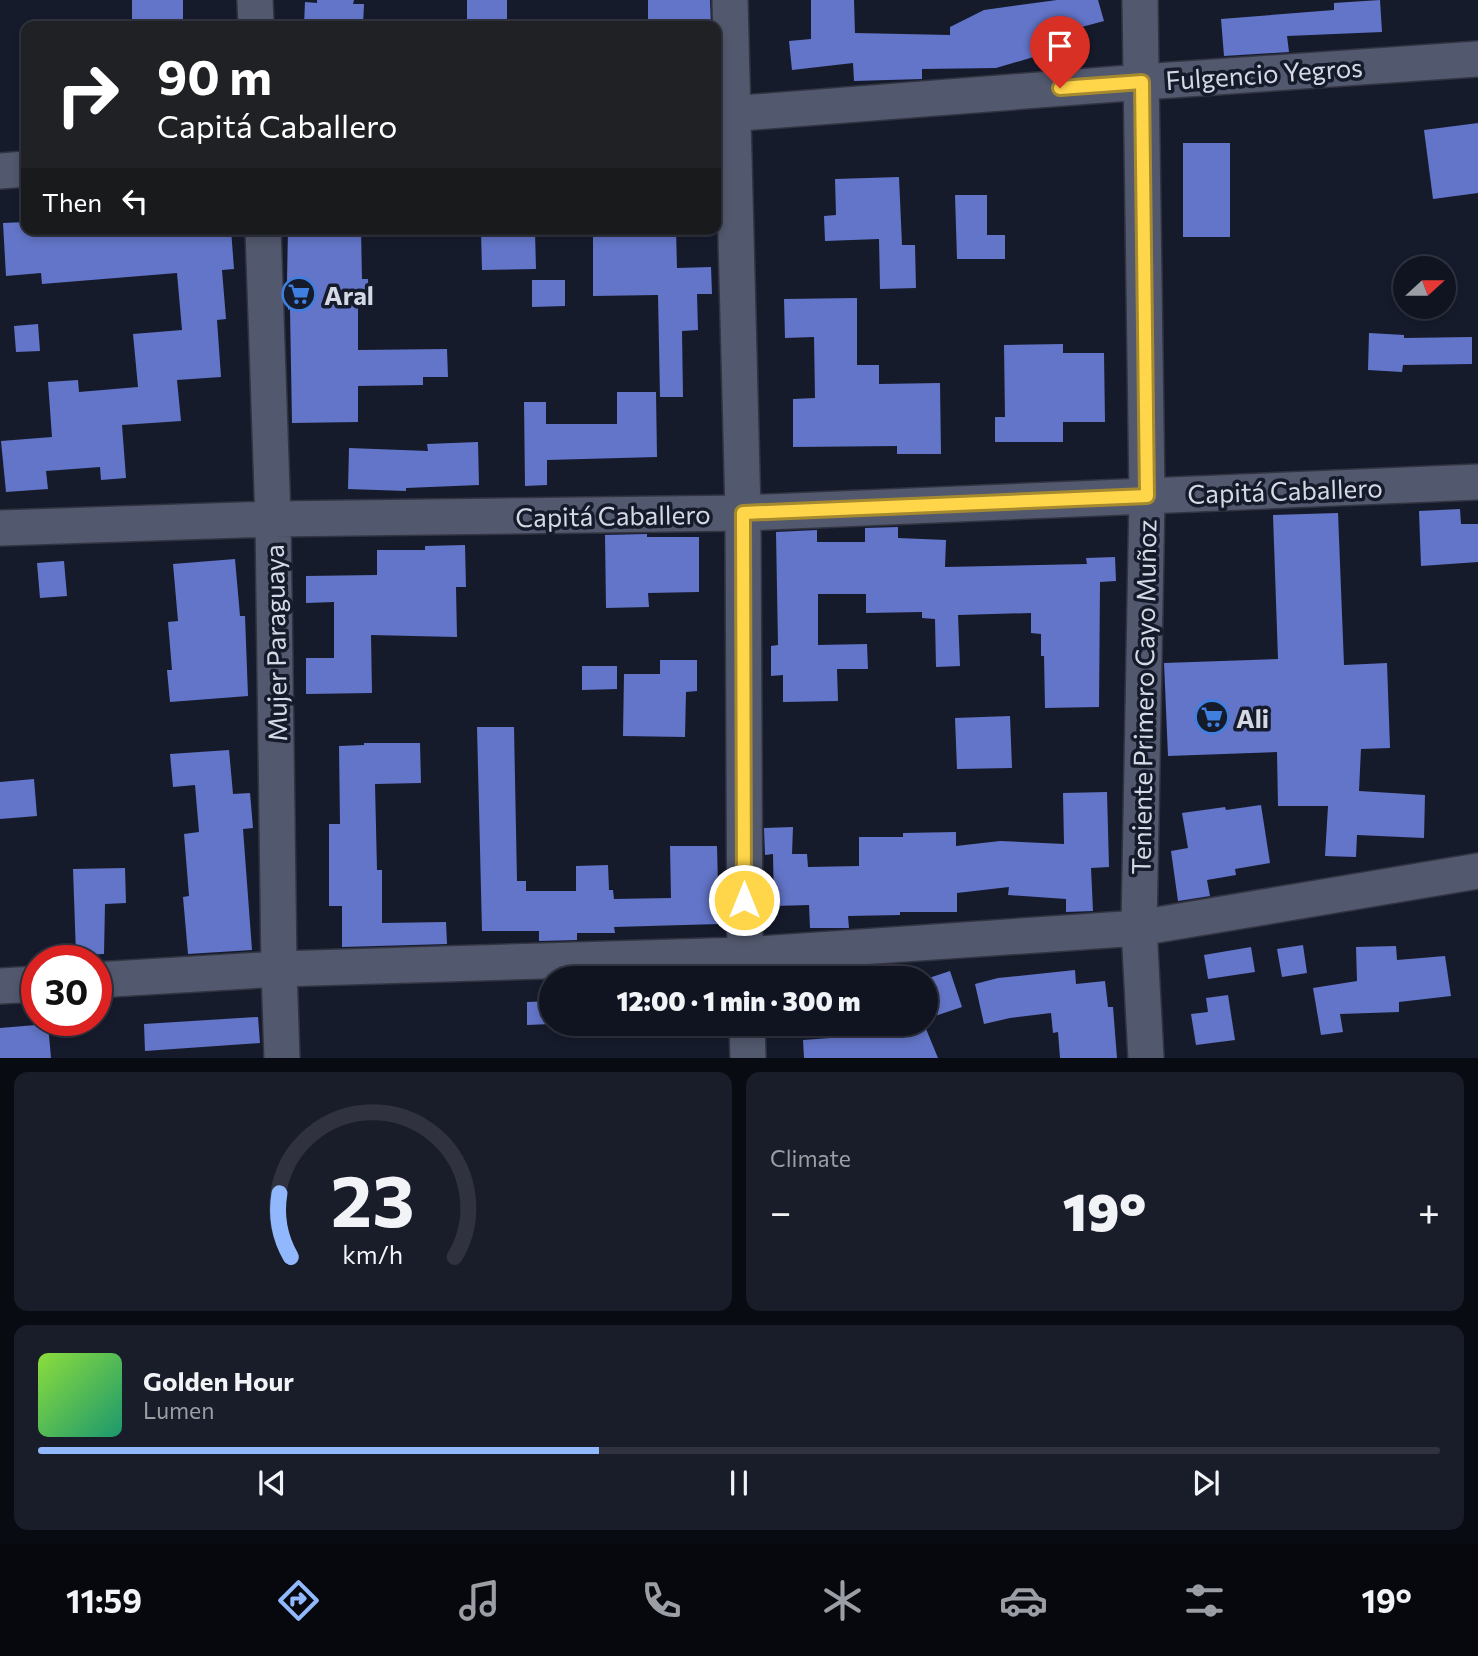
<!DOCTYPE html>
<html lang="en">
<head>
<meta charset="utf-8">
<style>
	body { margin:0; font-family:Commissioner,sans-serif; background:#191d2a; color:#f1f3f6; height:100vh; display:flex; flex-direction:column; font-size:26px; white-space:nowrap }
	* { box-sizing:border-box; margin:0 }
	p { font-size:23px; color:#9c9ea5 }
	.icon { flex:none; width:38px; height:38px; fill:none; stroke:currentColor; stroke-width:2; stroke-linecap:round; stroke-linejoin:round }
	.map { position:relative; height:1058px; overflow:hidden }
	.side { display:flex; flex-direction:column; gap:14px; padding:14px; background:#090b12; flex:1 }
	.side>* { flex:none }
	.banner { position:absolute; left:21px; top:21px; width:700px; height:214px; border-radius:14px; box-shadow:0 4px 10px #0003,0 0 0 2px #30333f; background:#202124; color:#fff; overflow:hidden }
	.needle { width:46px; rotate:69deg }
	.controls { position:absolute; left:1393px; top:256px; display:grid; gap:14px }
	.controls a { display:grid; place-items:center; width:63px; height:63px; border-radius:50%; background:#101421; box-shadow:0 4px 10px #0003,0 0 0 2px #30333f; font-size:35px }
	.speed { position:absolute; left:21px; top:945px; display:flex; gap:14px; font-size:35px; font-weight:700; text-align:center }
	.speed>* { display:grid; place-content:center; width:91px; height:91px; border-radius:50%; background:#101421; box-shadow:0 4px 10px #0003,0 0 0 2px #30333f; line-height:1 }
	.speed .limit { border:10px solid #d22; background:#fff; color:#111 }
	.pin { position:absolute; display:grid; place-items:center; width:60px; height:60px; color:#fff; margin:-72px -30px; border-radius:50% 50% 50% 0; rotate:-45deg; box-shadow:0 0 7px #0007 }
	.pin .icon { rotate:45deg }
	.me { position:absolute; width:77px; margin:-38px; rotate:0deg; stroke-linejoin:round; filter:drop-shadow(0 0 5px #0008) }
	.turn { display:flex; align-items:center; gap:24px; height:147px; padding:0 21px; font-size:32px }
	.turn .icon { width:91px; height:91px; stroke-width:2.5 }
	.turn b { display:block; font-size:49px; line-height:60px }
	.then { display:flex; align-items:center; height:66px; padding:0 21px; background:#0003; gap:14px; font-size:26px }
	.big { font-size:52px; font-weight:800; line-height:1.1 }
	.side .card { flex:1; display:flex; flex-direction:column; justify-content:center; gap:10px; min-width:0; padding:0 24px; border-radius:14px; background:#191d2a }
	.side .dial { align-items:center; gap:0 }
	.dial svg { height:182px; overflow:visible; fill:none; stroke:#30333f; stroke-width:7; stroke-linecap:round; text-anchor:middle }
	.dial text { fill:#f1f3f6; stroke:none }
	.song { display:flex; align-items:center; gap:21px }
	.cover { width:84px; height:84px; border-radius:10px; background:linear-gradient(135deg,hsl(90 70% 55%),hsl(160 70% 35%)) }
	.played { height:7px; border-radius:4px; background:linear-gradient(90deg,#91b8fd 40%,#30333f 40%) }
	.keys { display:flex; justify-content:space-around; direction:ltr }
	.heat { display:flex; justify-content:space-between; align-items:center; font-size:38px; direction:ltr }
	.side .tiles { flex:1; display:grid; gap:14px; grid-template-columns:1fr 1fr }
	.card:last-child { grid-column:span 2 }
	.trip { position:absolute; left:539px; top:966px; width:399px; height:70px; border-radius:35px; background:#101421; box-shadow:0 4px 10px #0003,0 0 0 2px #30333f; font-weight:800; line-height:70px; text-align:center }
	.tabs { display:flex; height:112px; justify-content:space-around; align-items:center; background:#06080d; color:#9c9ea5 }
	.tabs .icon { width:49px; height:49px }
	.tabs .active { color:#91b8fd }
	.tabs b { font-size:32px; color:#f1f3f6 }
	.map>svg:first-child { display:block }
	.building { fill:#6375c8 }
	.lines { fill:none; stroke-linecap:round; stroke-linejoin:round }
	.minor-casing { stroke:#323442; stroke-width:38 }
	.minor { stroke:#52586d; stroke-width:35 }
	.route-casing { stroke:#a68a30; stroke-width:18 }
	.route { stroke:#ffd54a; stroke-width:12 }
	.labels { text-anchor:middle; dominant-baseline:central; stroke-width:7; stroke-linejoin:round; paint-order:stroke }
	.street-label { font-size:26px; fill:#d5d9e5; stroke:#161b2c }
	.poi-label { font-size:26px; font-weight:bold; fill:#d5d9e5; stroke:#161b2c; text-anchor:start }
</style>
</head>
<body>
<div class="map">
<svg width="1478" height="1058" viewBox="0 0 1478 1058">
	<rect width="100%" height="100%" fill="#161b2c"/>
	<path class="building" d="M132 0H183V23L132 24Z
		M317 0H354L353 4H364L363 26H304L305 2 317 3Z
		M467 0H507V26H467Z
		M648 0H710L711 26H648Z
		M811 0H854L855 33 950 35V27L984 10 1057 0H1098L1104 21 1033 40 1037 56 996 68 922 69V79L854 81 853 63 792 70 789 41 811 39Z
		M1380 0 1382 32 1287 36 1289 52 1224 56 1221 19 1334 10V3Z
		M1478 123V193L1433 199 1424 130Z
		M1183 143H1230V237H1183Z
		M899 177 902 245H915L916 288 880 289 879 239 825 241 824 216 836 215 835 179Z
		M955 195H987V235H1005V259H957Z
		M26 222V229H231L234 269 222 270 226 319 217 320 221 377 177 380 181 421 122 425 126 478 101 480 100 467 46 471 48 489 6 492 1 441 52 437 48 382 78 380 79 392 138 387 133 334 182 330 177 273 42 284 41 273 6 276 3 223Z
		M288 229H361L362 279H368L369 308H358V350L447 349 448 377H423V385L358 386V422L292 423 290 309 288 310 287 281Z
		M593 229H676L677 268 711 267 712 294H697L698 330 682 331 683 397H660L658 295 593 296Z
		M481 232H535L536 269 482 270Z
		M532 280H565V306L532 307Z
		M857 298V365H879V384L940 383 941 454H897V446L793 447V399L815 398 814 337 785 338 784 299Z
		M38 324 40 351 16 352 14 326Z
		M1369 333 1404 335V338L1472 337V364L1403 365 1402 372 1368 370Z
		M1063 344V353H1104L1105 422H1063V442H995V417H1005L1004 345Z
		M617 392H656L657 457 547 460V485L525 486 524 402H546V424H617Z
		M478 442 479 485 406 488V491L348 489 349 448 428 451 427 444Z
		M1460 509 1461 524H1478V562L1421 566 1419 511Z
		M1338 513 1344 665 1387 663 1390 748 1361 749 1359 791 1425 795 1424 838 1357 835 1356 857 1325 856 1328 806H1278L1277 752 1168 756 1164 663 1278 659 1273 515Z
		M898 527V538L946 540 945 567 1087 564 1086 558 1115 557 1116 581 1100 582 1099 707 1045 708 1044 656H1041V634L1031 633V613L958 615 960 666 936 667 935 619 922 618V612L866 613V594H818V645L867 644 868 669H837L838 701 783 702V675L771 676V646L778 645 776 532 817 530V542H865V528Z
		M647 534V537H699V592L648 593 649 607 606 608 605 535Z
		M465 545 466 587H456L457 637 371 635 372 693 306 694V658H334V602L306 603V576L377 575V550H425V546Z
		M235 559 240 616H245L248 696 170 702 167 670H172L168 622 178 621 173 564Z
		M64 561 67 596 40 598 37 563Z
		M660 660H697V691L686 692 685 737 623 736 624 674H660Z
		M582 666H617V689L582 690Z
		M1010 716 1012 768 957 769 955 718Z
		M477 727H514L517 881H526V891H576V866L608 865 609 890H613L614 899 671 898 670 846H717L719 924 614 927 615 933H577V940L539 941V931H482Z
		M364 743H420L421 783 375 784 377 870H382V923L446 922 447 944 342 947V906H329V824H340L339 746 364 745Z
		M229 750 233 794 250 793 253 828 243 829 252 950 188 954 183 897 189 896 184 834 199 832 195 785 173 787 170 754Z
		M34 779 37 816 0 819V782Z
		M1107 792 1109 867 1091 868 1093 911 1066 912V899L1008 895 1009 887 957 893V912H900V915L848 916 849 928H810L809 905 774 906 773 854 765 855 764 828 793 827 792 854H807L808 867 859 866V837H903V833L956 832V846L1000 841 1064 844 1063 793Z
		M1261 805 1270 863 1235 869 1236 875 1207 880 1210 896 1178 901 1171 851 1188 848 1182 813 1225 807 1226 810Z
		M125 868 126 903 105 904 104 954 76 955 73 869Z
		M1303 945 1307 973 1282 977 1277 949Z
		M1396 946 1397 960 1445 956 1451 996 1399 1002V1012L1340 1014 1343 1032 1321 1035 1313 988 1357 981 1356 947Z
		M1251 947 1255 972 1208 979 1204 955Z
		M1075 970 1076 984 1105 981 1108 1007H1113L1117 1058H1060L1058 1032 1053 1033 1051 1013 1010 1018 984 1024 975 984 998 978Z
		M950 971 962 1007 926 1019V979Z
		M1228 995 1235 1040 1196 1045 1191 1014 1208 1012 1206 998Z
		M551 1001V1024L527 1025V1002Z
		M258 1017 260 1043 145 1051 144 1024Z
		M48 1024 51 1058H0V1028Z
		M858 1024H924L938 1058H804L803 1040 858 1036Z"/>
	<g class="lines">
		<defs>
			<path id="minor" d="M255 0 256 26
				M730 0 743 513 745 976
				M1140 0 1147 496 1139 928 1146 1058
				M716 115 1142 82 1478 59
				M0 171 26 169
				M263 229 273 519 279 969 282 1058
				M0 528 273 519 743 513 1478 482
				M96 980 279 969 744 955 1139 928 1478 871
				M0 986 37 984
				M747 1024 748 1058"/>
		</defs>
		<use href="#minor" class="minor-casing"/>
		<use href="#minor" class="minor"/>
	</g>
	<g class="lines">
		<defs>
			<path id="route" d="M744 900 743 513 1147 496 1142 82 1060 88"/>
		</defs>
		<use href="#route" class="route-casing"/>
		<use href="#route" class="route"/>
	</g>
	<defs>
		<symbol id="supermarket-ring" viewBox="-11 -11 22 22"><circle r="9.5" fill="#161b2c" stroke="#3f7fe0" stroke-width="1.5"/><path d="M-6-5.5h2.5l.6 2H6L4.5 2H-2.5L-4.4-4H-6ZM-1.5 3.2a1.3 1.3 0 1 0 .1 0ZM3 3.2a1.3 1.3 0 1 0 .1 0Z" fill="#3f7fe0"/></symbol>
	</defs>
	<g fill-rule="evenodd">
		<use href="#supermarket-ring" x="280" y="275" width="38" height="38"/>
		<use href="#supermarket-ring" x="1193" y="698" width="38" height="38"/>
	</g>
	<g class="labels">
		<g class="street-label">
			<text transform="translate(1264 73) rotate(-4)">Fulgencio Yegros</text>
			<text transform="translate(1285 490) rotate(-2)">Capitá Caballero</text>
			<text transform="translate(613 515) rotate(-1)">Capitá Caballero</text>
			<text transform="translate(275 643) rotate(-91)">Mujer Paraguaya</text>
			<text transform="translate(1143 697) rotate(-89)">Teniente Primero Cayo Muñoz</text>
		</g>
		<g class="poi-label">
			<text x="324" y="294">Aral</text>
			<text x="1236" y="717">Ali</text>
		</g>
	</g>
</svg>
<div class="controls">
<a><svg class="needle" viewBox="-14 -14 28 28"><path d="M0-13l5 13h-10z" fill="#e53935"/><path d="M0 13l5-13h-10z" fill="#9c9ea5"/></svg></a>
</div>
<div class="speed"><div class="limit">30</div></div>
<div class="pin" style="left:1060px;top:88px;background:#d93025"><svg class="icon" aria-label="arrive" viewBox="0 0 24 24"><path d="M6 21V4h12l-3 4 3 4H6"/></svg></div>
<svg class="me" style="left:744px;top:900px" viewBox="-20 -20 40 40"><circle r="17" fill="#ffd54a" stroke="#fff" stroke-width="3"/><path d="M0-11L8 9 0 5-8 9z" fill="#fff"/></svg>
<div class="trip">12:00 · 1 min · 300 m</div>
<div class="banner">
<div class="turn"><svg class="icon" aria-label="right" viewBox="0 0 24 24"><path d="M7 20v-9h11M14 6l5 5-5 5"/></svg><div><b>90 m</b>Capitá Caballero</div></div>
<div class="then">Then<svg class="icon" aria-label="left" viewBox="0 0 24 24"><path d="M17 20v-9H6M10 6l-5 5 5 5"/></svg></div>
</div>
</div>
<section class="side">
<div class="tiles">
<div class="card dial"><svg viewBox="0 0 100 80">
<path d="M14 69A42 42 0 1 1 86 69"/>
<path d="M14 69A42 42 0 0 1 9 41" stroke="#91b8fd"/>
<text x="50" y="56" font-size="32" font-weight="700">23</text>
<text x="50" y="72" font-size="11">km/h</text>
</svg></div>
<div class="card"><p>Climate</p>
<div class="heat"><a>−</a><b class="big">19°</b><a>+</a></div>
</div>
<div class="card">
<div class="song"><i class="cover"></i><div><b>Golden Hour</b><p>Lumen</p></div></div>
<div class="played"></div>
<div class="keys"><svg class="icon" aria-label="previous" viewBox="0 0 24 24"><path d="M18 5L8 12l10 7zM5 5v14"/></svg><svg class="icon" aria-label="pause" viewBox="0 0 24 24"><path d="M8 5v14M16 5v14"/></svg><svg class="icon" aria-label="next" viewBox="0 0 24 24"><path d="M6 5l10 7-10 7zM19 5v14"/></svg></div>
</div>
</div>
</section>
<nav class="tabs">
<b>11:59</b>
<svg class="icon active" aria-label="directions" viewBox="0 0 24 24"><path d="M12 3l9 9-9 9-9-9zM9 14v-3h6M13 9l2 2-2 2"/></svg>
<svg class="icon" aria-label="music" viewBox="0 0 24 24"><path d="M9 18V5l10-2v13"/><circle cx="6" cy="18" r="3"/><circle cx="16" cy="16" r="3"/></svg>
<svg class="icon" aria-label="phone" viewBox="0 0 24 24"><path d="M5 4h4l2 5-3 2q2 4 5 5l2-3 5 2v4C11 20 4 13 5 4z"/></svg>
<svg class="icon" aria-label="climate" viewBox="0 0 24 24"><path d="M12 3v18M4 7l16 10M4 17L20 7"/></svg>
<svg class="icon" aria-label="car" viewBox="0 0 24 24"><path d="M5 17H2v-5l4-1 3-4h7l3 4 3 1v5h-3M9 17h6M6 11h13"/><circle cx="7" cy="17" r="2"/><circle cx="17" cy="17" r="2"/></svg>
<svg class="icon" aria-label="filters" viewBox="0 0 24 24"><path d="M4 7h16M4 17h16"/><circle cx="9" cy="7" r="2"/><circle cx="15" cy="17" r="2"/></svg>
<b>19°</b>
</nav>
</body>
</html>
